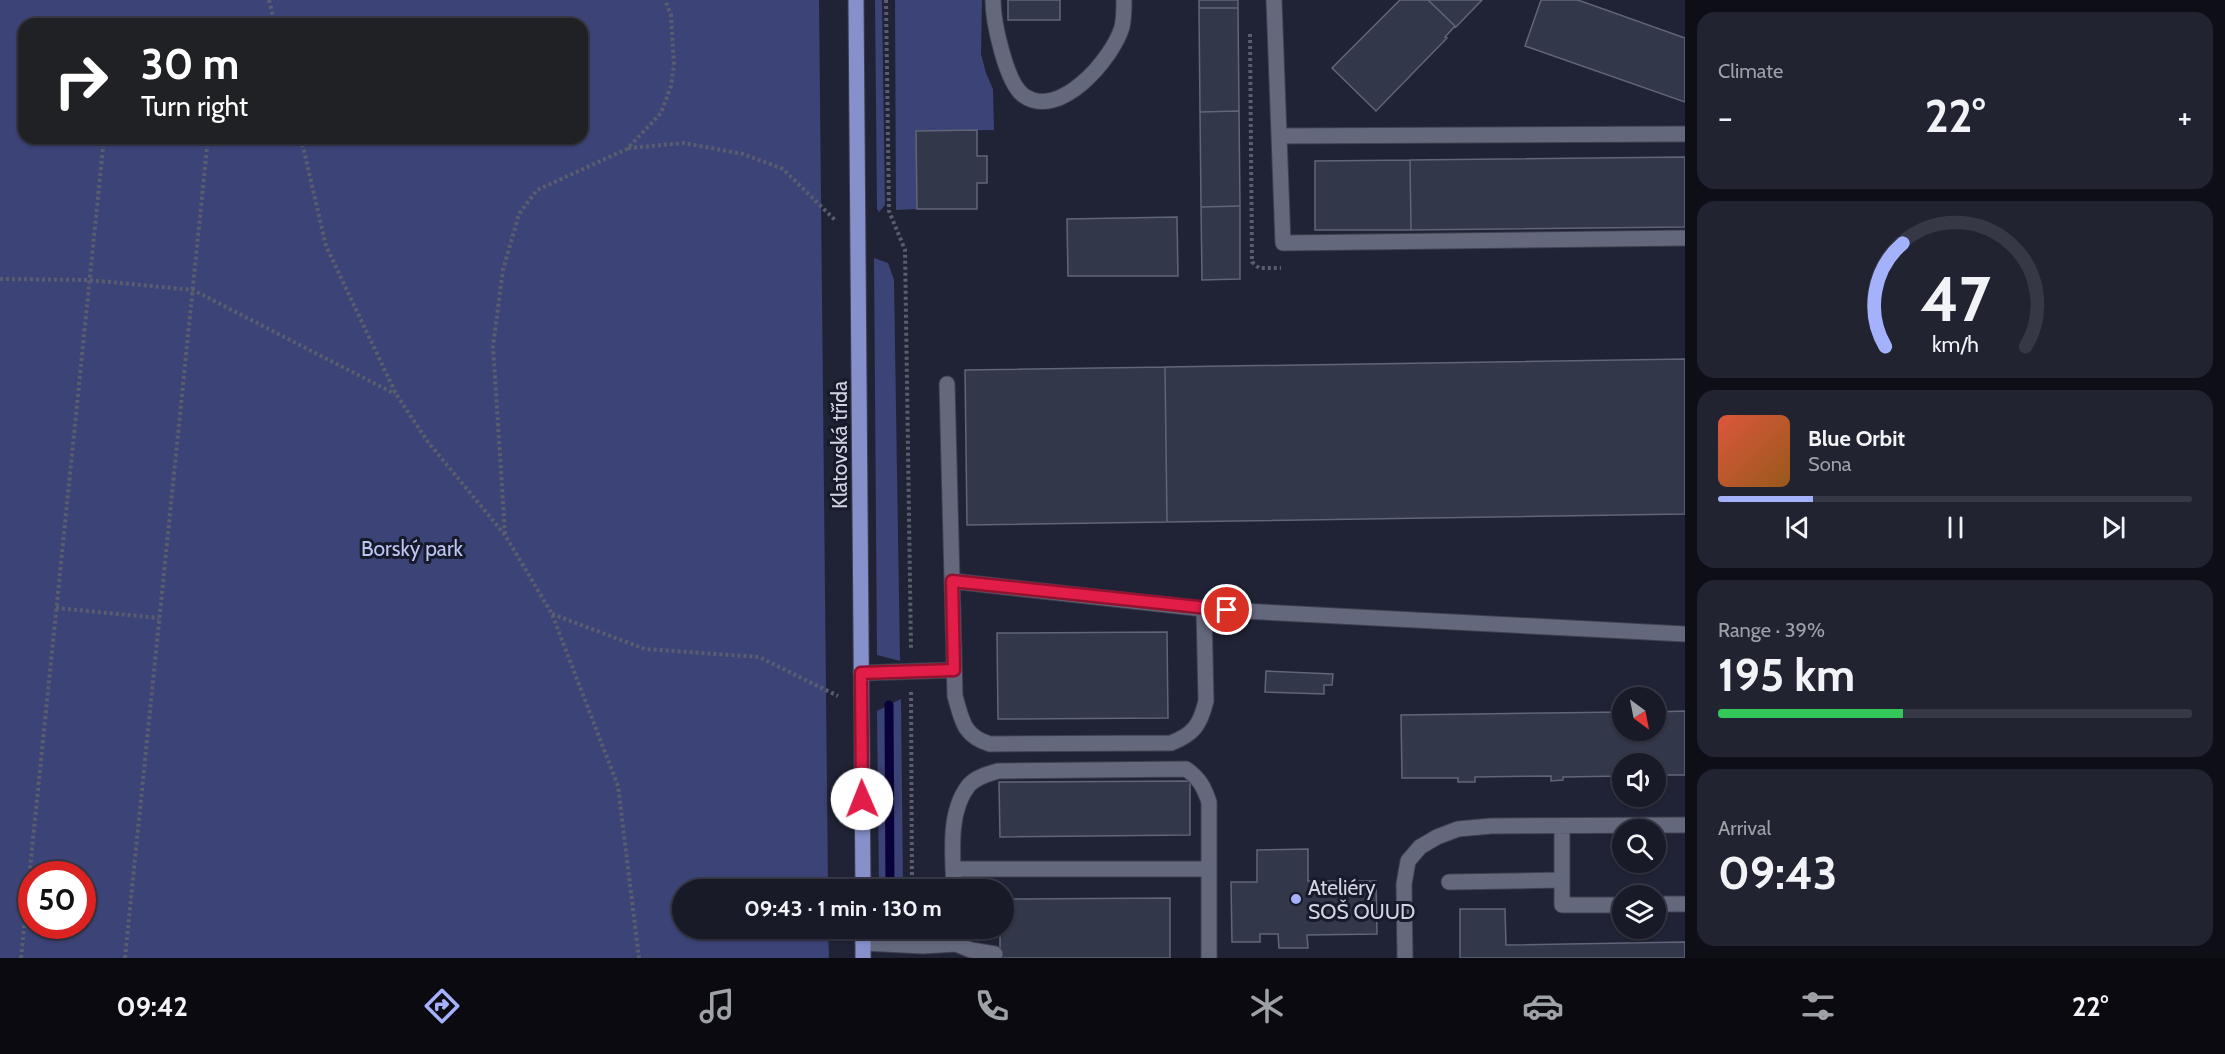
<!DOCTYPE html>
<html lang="en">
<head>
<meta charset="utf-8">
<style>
	body { margin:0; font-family:Cabin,sans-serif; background:#212330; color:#f1f3f6; height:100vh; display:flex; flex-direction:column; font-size:22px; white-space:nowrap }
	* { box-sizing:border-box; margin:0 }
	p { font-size:20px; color:#9fa1a8 }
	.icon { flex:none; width:33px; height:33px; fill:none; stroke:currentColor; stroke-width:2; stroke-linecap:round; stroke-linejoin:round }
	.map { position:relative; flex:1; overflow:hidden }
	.panel { display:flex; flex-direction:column; gap:12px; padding:12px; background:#0d0e16; width:540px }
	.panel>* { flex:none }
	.top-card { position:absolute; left:18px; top:18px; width:570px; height:126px; border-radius:18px; box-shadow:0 2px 4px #0004,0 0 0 2px #363845; background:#202124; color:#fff; overflow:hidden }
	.needle { width:39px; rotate:148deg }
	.buttons { position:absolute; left:1612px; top:687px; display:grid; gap:12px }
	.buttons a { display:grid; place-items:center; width:54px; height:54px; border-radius:50%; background:#181a28; box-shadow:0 2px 4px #0004,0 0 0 2px #363845; font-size:30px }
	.speed { position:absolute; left:18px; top:861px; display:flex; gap:12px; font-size:30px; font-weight:700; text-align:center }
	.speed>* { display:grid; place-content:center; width:78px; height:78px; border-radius:50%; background:#181a28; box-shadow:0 2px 4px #0004,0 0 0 2px #363845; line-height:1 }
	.speed .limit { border:9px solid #d22; background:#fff; color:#111 }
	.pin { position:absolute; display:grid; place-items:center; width:51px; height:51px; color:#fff; margin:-26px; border:3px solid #fff; border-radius:50%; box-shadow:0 2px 6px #0007 }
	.me { position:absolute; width:66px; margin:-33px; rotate:359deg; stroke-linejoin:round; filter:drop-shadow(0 0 4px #0008) }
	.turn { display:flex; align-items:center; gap:21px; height:126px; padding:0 24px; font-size:27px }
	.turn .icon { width:78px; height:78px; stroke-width:2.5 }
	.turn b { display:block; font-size:42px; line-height:51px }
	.big { font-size:45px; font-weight:800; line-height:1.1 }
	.panel .widget { flex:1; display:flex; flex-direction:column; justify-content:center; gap:9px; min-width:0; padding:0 21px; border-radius:18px; background:#212330 }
	.panel .dial { align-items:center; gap:0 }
	.dial svg { height:156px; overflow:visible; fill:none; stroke:#363845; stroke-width:7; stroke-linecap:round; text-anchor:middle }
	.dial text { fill:#f1f3f6; stroke:none }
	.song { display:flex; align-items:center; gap:18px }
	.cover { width:72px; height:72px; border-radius:9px; background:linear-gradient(135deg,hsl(10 70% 55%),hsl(30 70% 35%)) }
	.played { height:6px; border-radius:3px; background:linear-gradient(90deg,#a4b2fc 20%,#363845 20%) }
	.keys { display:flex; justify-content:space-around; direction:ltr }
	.heat { display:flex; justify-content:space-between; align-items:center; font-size:33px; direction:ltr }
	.charge { height:9px; border-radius:4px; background:linear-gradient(90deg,#34c759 39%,#363845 0) }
	.trip { position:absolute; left:672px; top:879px; width:342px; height:60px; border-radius:30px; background:#181a28; box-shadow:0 2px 4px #0004,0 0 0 2px #363845; font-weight:800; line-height:60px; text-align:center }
	.dock { display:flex; height:96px; justify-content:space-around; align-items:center; background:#0a0a10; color:#9fa1a8 }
	.dock .icon { width:42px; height:42px }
	.dock .selected { color:#a4b2fc }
	.dock b { font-size:27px; color:#f1f3f6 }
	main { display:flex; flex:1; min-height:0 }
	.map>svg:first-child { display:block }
	.green { fill:#3c4376; fill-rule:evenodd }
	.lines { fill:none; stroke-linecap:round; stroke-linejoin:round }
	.stream { stroke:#09013a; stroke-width:9 }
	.building { fill:#33374a; stroke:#60657a; stroke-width:1.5 }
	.minor-casing { stroke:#3e404f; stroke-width:17 }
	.major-casing { stroke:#3e404f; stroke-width:17 }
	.path { stroke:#5a5d6e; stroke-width:4; stroke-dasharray:3 3; stroke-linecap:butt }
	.minor { stroke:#64687d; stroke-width:15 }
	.major { stroke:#8690ca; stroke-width:15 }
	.route-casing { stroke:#92132f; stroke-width:15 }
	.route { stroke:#e11d48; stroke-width:10 }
	.poi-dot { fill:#a4b2fc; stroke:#171a2b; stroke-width:2 }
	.labels { text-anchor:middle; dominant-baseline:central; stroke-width:6; stroke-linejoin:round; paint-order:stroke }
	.street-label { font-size:21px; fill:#d2d4e1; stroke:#171a2b }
	.park-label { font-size:21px; fill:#bdc6f3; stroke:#171a2b }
	.poi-label { font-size:21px; fill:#d2d4e1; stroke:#171a2b; text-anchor:start }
</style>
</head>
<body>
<main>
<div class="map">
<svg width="1685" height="958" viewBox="0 0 1685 958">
	<rect width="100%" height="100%" fill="#202335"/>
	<path class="green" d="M0 0H819L828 889 682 890V928L828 929 829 958H0ZM24 24H582V138H24ZM32 874H82V926H32Z
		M875 0H882L885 205 879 212 877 209Z
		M895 0H982L981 54 986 73 993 89 994 130 916 131 917 209 896 210Z
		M874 258 888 263 894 280 900 661 877 655Z
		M901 699 903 889H879L877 711Z"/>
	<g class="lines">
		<path class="stream" d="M889 705 890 890"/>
	</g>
	<path class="building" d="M1008 0H1060V20H1008Z
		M1199 0H1238V8H1199Z
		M1400 0H1428L1455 26 1445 37 1447 38 1376 111 1332 68Z
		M1428 0H1482L1456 27Z
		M1541 0H1578L1685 38V102L1525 46Z
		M1199 8H1238L1239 111 1200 112Z
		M1239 111 1240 206 1201 207 1200 112Z
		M977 130V156H987V183H977V209H917L916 131Z
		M1685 157V227L1411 230 1410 160Z
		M1410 160 1411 230H1315V161Z
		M1240 206V279L1202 280 1201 207Z
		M1177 217 1178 276H1068L1067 219Z
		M1685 359V514L1167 522 1165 367Z
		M1165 367 1167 522 967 525 965 370Z
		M1167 632 1168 718 998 719 997 633Z
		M1266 671 1333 674 1332 685H1324V694L1265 692Z
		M1685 711V775H1660V779H1656V764H1623V776L1563 777V780L1551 781V776L1475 777V782H1458V778H1402L1401 715 1623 712V730H1656V712Z
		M1190 781V835L1000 837 999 782Z
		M1308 849V881H1376L1377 934 1307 935 1308 948H1279L1278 934H1260V942H1232L1231 882H1257V850Z
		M1170 898V958H1000V928H1004V899Z
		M1460 909H1505L1506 945 1685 942V958H1460Z"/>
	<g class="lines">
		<defs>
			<path id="minor" d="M993 0C993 22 1006 82 1023 95 1059 122 1113 58 1122 27 1124 18 1124 9 1124 0
				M1274 0 1283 243 1685 238
				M1279 136 1685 134
				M947 384 955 696C962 720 963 736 990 744L1171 743C1194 734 1200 725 1206 701L1204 609
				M952 581 1204 609 1685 634
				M861 673 954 670
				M1562 826V905H1623
				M954 869H1209
				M1449 882 1562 880
				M954 890C953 857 947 812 969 785 976 777 988 774 998 771L1186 769C1199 778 1204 787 1209 802V958
				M1656 904H1685
				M863 943 923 946 956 944 971 950 995 954
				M1405 958 1404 884 1408 861 1420 847 1437 837 1458 829 1491 826 1685 825"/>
			<path id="major" d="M856 0 863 890
				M863 928V958"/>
		</defs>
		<use href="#minor" class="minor-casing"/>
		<use href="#major" class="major-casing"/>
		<path class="path" d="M269 0 275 24
			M886 0 889 211 905 250 911 649
			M1250 34 1252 262 1259 268H1281
			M301 138 326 246 396 394 428 442 505 535 552 614 618 786 639 958
			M628 148 684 143 743 154 783 169 835 220
			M0 279 89 280 193 290 395 394
			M505 534 493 346 503 270 519 214 537 190 627 149 661 113 671 86 674 65 671 15 665 0
			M56 608 159 618
			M552 614 645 649 759 657 838 696
			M911 692 912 890
			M21 958 104 138
			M125 958 208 138H205"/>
		<use href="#minor" class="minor"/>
		<use href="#major" class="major"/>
	</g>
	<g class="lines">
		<defs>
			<path id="route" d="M862 799 861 673 954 670 952 581 1227 610"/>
		</defs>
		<use href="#route" class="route-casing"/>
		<use href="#route" class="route"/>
	</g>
	<circle class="poi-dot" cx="1296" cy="899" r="6"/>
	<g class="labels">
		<g class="street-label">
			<text transform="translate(839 445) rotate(-90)">Klatovská třída</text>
		</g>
		<g class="park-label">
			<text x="412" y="548">Borský park</text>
		</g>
		<g class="poi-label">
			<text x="1308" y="887">Ateliéry<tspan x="1308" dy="24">SOŠ OUUD</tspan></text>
		</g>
	</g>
</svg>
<div class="buttons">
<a><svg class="needle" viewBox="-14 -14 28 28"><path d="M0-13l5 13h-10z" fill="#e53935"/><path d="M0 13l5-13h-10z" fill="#9fa1a8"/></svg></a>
<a><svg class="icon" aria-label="sound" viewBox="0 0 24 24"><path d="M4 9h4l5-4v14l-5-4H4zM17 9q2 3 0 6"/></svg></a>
<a><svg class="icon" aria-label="search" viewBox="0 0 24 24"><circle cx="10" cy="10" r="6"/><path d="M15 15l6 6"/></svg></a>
<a><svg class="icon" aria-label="layers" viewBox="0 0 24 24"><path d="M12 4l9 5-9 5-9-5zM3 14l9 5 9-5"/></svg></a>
</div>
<div class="speed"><div class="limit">50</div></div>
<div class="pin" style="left:1227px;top:610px;background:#d93025"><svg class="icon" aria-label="arrive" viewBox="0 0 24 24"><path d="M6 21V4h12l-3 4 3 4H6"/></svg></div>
<svg class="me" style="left:862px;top:799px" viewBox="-20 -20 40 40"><circle r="19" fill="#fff"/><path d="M0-13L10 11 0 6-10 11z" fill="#e11d48"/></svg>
<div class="trip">09:43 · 1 min · 130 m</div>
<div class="top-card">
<div class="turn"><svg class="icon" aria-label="right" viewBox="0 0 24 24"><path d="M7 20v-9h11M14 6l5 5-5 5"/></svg><div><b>30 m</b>Turn right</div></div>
</div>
</div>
<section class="panel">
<div class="widget"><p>Climate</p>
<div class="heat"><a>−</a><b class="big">22°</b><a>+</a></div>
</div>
<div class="widget dial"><svg viewBox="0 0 100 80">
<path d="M14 69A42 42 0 1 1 86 69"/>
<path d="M14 69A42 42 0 0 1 23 16" stroke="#a4b2fc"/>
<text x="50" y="56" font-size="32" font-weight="700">47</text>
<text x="50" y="72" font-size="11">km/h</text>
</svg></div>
<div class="widget">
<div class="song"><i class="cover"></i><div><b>Blue Orbit</b><p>Sona</p></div></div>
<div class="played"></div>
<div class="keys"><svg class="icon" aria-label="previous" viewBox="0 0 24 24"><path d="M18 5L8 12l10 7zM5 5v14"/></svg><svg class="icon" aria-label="pause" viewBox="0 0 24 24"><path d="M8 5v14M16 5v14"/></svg><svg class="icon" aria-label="next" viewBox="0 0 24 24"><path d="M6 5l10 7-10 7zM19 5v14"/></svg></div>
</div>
<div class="widget"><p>Range · 39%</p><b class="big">195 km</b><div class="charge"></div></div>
<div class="widget"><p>Arrival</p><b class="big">09:43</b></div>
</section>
</main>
<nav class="dock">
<b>09:42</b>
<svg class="icon selected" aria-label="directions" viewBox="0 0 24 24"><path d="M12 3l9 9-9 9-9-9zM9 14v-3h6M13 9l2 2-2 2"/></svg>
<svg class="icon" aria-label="music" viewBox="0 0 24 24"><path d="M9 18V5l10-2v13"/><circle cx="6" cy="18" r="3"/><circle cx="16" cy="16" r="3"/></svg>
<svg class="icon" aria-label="phone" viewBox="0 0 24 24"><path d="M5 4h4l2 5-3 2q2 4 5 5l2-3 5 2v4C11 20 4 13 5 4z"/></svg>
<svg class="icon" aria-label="climate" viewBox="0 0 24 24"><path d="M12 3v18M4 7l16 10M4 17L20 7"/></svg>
<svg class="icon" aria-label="car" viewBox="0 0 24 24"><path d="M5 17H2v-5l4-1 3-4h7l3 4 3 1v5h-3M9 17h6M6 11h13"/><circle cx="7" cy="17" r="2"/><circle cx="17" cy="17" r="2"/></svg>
<svg class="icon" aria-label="filters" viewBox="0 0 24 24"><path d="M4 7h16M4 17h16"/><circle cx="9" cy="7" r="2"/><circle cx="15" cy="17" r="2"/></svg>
<b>22°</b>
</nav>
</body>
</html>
